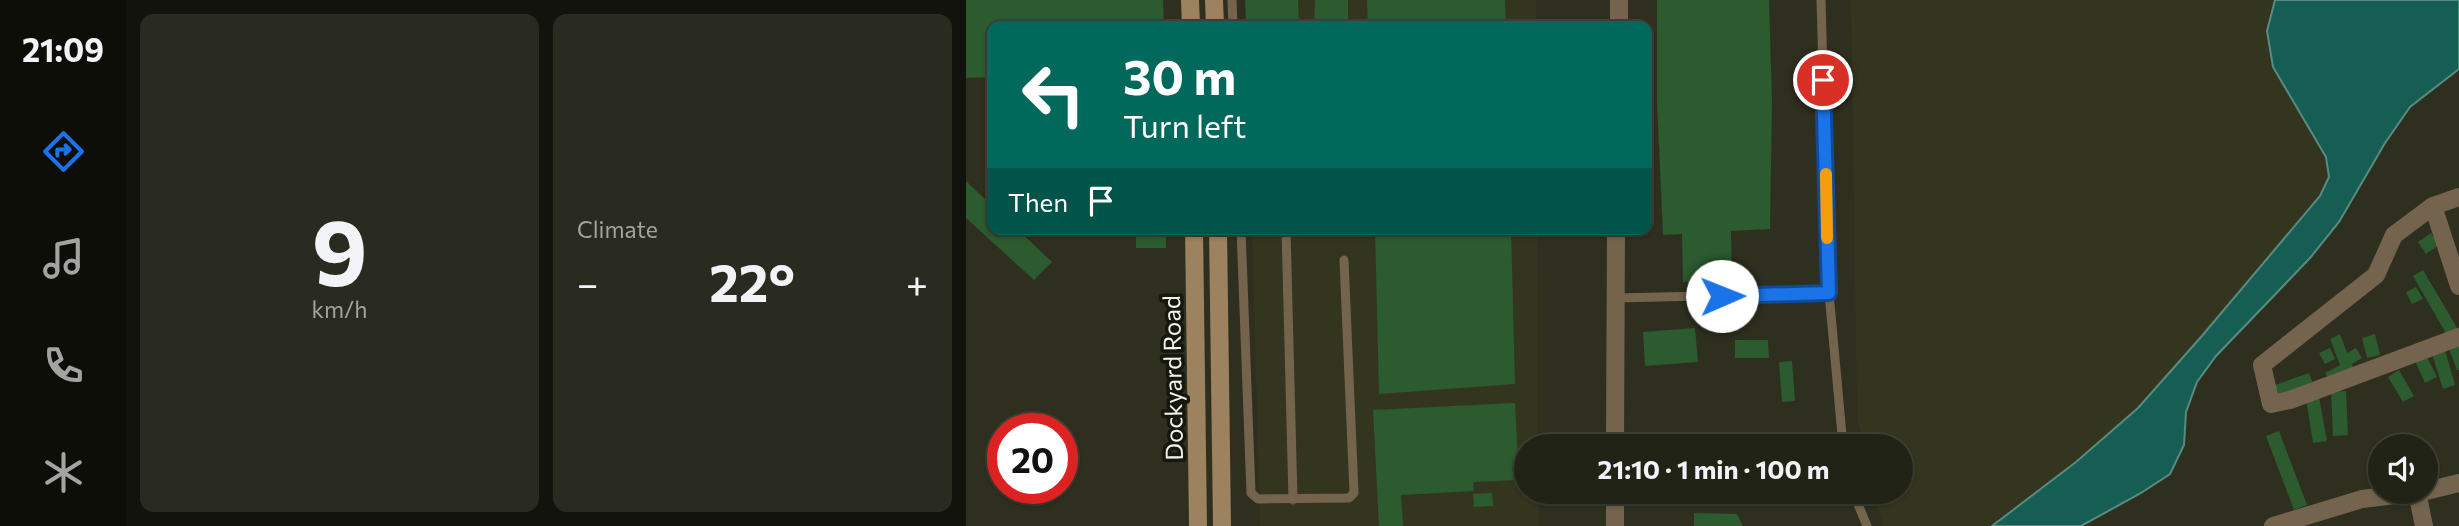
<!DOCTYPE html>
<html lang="en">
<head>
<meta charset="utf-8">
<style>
	body { margin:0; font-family:Commissioner,sans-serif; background:#2a2b20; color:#f1f3f6; height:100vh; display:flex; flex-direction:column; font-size:26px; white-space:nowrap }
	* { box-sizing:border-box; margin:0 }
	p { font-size:23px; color:#a2a4a1 }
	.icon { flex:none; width:38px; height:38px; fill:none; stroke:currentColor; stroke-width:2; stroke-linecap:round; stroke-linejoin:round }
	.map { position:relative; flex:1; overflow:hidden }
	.details { display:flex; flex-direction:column; gap:14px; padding:14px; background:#13130d; width:840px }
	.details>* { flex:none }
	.banner { position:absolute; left:21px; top:21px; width:665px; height:214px; border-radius:14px; box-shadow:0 2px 5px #0004,0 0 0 2px #3f4036; background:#00695c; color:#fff; overflow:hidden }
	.fabs { position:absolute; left:1402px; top:434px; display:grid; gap:14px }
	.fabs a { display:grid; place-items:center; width:70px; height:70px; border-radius:50%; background:#222317; box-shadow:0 2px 5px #0004,0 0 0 2px #3f4036; font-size:35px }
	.speed { position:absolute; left:21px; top:413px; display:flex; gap:14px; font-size:35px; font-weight:700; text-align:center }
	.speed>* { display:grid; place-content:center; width:91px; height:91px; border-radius:50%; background:#222317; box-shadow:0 2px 5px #0004,0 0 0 2px #3f4036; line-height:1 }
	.speed .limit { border:10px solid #d22; background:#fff; color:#111 }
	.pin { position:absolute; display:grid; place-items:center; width:60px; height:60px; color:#fff; margin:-30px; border:4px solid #fff; border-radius:50%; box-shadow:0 2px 7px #0007 }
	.me { position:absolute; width:77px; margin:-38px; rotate:89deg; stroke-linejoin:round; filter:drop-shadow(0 0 5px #0008) }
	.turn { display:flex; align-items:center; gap:24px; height:147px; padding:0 21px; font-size:32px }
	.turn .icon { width:91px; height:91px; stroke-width:2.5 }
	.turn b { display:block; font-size:49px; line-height:60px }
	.then { display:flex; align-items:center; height:66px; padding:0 21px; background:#0003; gap:14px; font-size:26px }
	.big { font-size:52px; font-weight:700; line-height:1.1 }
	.details .card { flex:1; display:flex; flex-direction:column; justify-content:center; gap:10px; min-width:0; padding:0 24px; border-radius:14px; background:#2a2b20 }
	.details .dial { align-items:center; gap:0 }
	.dial b { font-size:91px; line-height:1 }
	.heat { display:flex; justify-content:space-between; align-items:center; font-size:38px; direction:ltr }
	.details .tiles { flex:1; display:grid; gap:14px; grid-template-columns:repeat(2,1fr) }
	.trip { position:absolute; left:548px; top:434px; width:399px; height:70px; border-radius:35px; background:#222317; box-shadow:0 2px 5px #0004,0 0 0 2px #3f4036; font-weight:700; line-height:70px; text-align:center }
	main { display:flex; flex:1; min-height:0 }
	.tabs { display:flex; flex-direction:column; width:126px; justify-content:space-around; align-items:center; background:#0e0e09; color:#a2a4a1 }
	.tabs .icon { width:49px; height:49px }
	.tabs .selected { color:#1a73e8 }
	.tabs b { font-size:32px; color:#f1f3f6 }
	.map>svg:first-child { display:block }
	.built { fill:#34351e }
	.water { fill:#165e53; stroke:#588b80; stroke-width:2 }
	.building { fill:#2b5b2f }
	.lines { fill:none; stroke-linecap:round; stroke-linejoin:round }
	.lane { stroke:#74644e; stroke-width:9 }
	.street { stroke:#74644e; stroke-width:18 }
	.secondary { stroke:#9c825e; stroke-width:18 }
	.route-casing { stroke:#114b97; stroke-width:18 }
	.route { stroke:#1a73e8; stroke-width:12 }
	.slow { stroke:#f59e0b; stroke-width:12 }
	.labels { text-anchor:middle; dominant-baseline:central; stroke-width:7; stroke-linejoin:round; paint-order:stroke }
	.street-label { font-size:24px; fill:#f3f4e9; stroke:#16170f }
</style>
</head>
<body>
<main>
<nav class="tabs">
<b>21:09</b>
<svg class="icon selected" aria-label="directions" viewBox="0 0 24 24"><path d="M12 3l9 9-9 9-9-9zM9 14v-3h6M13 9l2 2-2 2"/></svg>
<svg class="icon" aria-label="music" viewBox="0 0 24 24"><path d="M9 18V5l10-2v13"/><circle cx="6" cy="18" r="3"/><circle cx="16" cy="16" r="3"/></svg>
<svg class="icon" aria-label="phone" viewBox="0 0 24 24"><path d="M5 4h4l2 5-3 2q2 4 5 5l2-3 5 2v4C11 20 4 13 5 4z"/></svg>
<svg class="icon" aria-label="climate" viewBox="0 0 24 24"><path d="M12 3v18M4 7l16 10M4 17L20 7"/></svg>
</nav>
<section class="details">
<div class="tiles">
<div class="card dial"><b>9</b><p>km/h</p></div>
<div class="card"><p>Climate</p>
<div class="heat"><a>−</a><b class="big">22°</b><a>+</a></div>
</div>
</div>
</section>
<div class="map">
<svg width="1493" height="526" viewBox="0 0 1493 526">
	<rect width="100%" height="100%" fill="#2e2f1f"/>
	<path class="built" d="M280 0H570V26H281Z
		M885 0H1309L1301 31 1360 157 1363 177 1354 196 1235 337 1172 408 1110 462 1026 526H917L909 492H934V446H898L891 418Z
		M286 229H571L572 446H560V492H573V526H294Z"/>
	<path class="water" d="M1309 0H1493V69L1444 107 1419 143 1373 222 1344 258 1250 356 1231 382 1220 412 1218 445 1204 474 1175 493 1115 526H1026L1110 462 1172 408 1235 337 1354 196 1363 177 1360 157 1307 67 1301 31Z"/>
	<path class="building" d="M0 0H197L198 26H26V77L0 78Z
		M279 0H332L333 26H280Z
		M349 0H382V22L348 26Z
		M401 0H539L540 26H402Z
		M691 0H803L806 102 804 229 765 231 766 281 717 282 716 234 697 235 691 102Z
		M0 181 26 206V229H51L86 262 68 280 0 218Z
		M170 229H200V248H170Z
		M409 229H545L549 384 413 394Z
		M1465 233 1473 245 1460 254 1452 242Z
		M1457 270 1493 331 1482 337 1447 276Z
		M1450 287 1457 299 1446 304 1440 292Z
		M729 328 732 362 679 366 677 332Z
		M1374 334 1381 353 1390 348 1396 358 1386 364 1389 373 1364 382 1359 373 1374 365 1364 339Z
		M1409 334 1414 355 1401 358 1396 338Z
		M769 340H802L803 358H769Z
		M1493 345V370H1491L1483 349Z
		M1364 348 1369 359 1359 364 1353 353Z
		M1479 350 1489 385 1477 389 1466 354Z
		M1460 355 1471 377 1459 383 1449 361Z
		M826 361 829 401 816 402 813 362Z
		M1433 370 1448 396 1437 402 1422 377Z
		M1343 373 1348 386 1314 398 1309 385Z
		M1380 391 1382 435 1367 436 1365 392Z
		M1353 397 1361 441 1347 443 1340 399Z
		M549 403 553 480 507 482 508 491 435 495 437 526H413L407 410Z
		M1313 431 1341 505 1328 510 1300 436Z
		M526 493 527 506 508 507 507 494Z
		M728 513 771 514 777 526H728Z"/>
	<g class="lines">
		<path class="lane" d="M266 0 267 26
			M855 0 863 293 877 446
			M275 229 285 493 292 499 383 498 388 493 378 260
			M320 229 327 500
			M650 298 863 293
			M887 492 901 526"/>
		<path class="street" d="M653 26V0
			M1493 197 1467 206 1428 235 1410 275 1296 365 1305 404 1324 400 1493 337
			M1467 206 1493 286
			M649 446 650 229
			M1460 491 1493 483
			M1451 492 1458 526
			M649 526V492
			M1307 526 1396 499 1454 492"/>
		<path class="secondary" d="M224 0 225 26
			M248 0 249 26
			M228 229 232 526
			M252 229 256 526"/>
	</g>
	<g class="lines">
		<defs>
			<path id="route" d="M756 296 863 293 857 80"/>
		</defs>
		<use href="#route" class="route-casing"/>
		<use href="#route" class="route"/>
		<path class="slow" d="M860 174 861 238"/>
	</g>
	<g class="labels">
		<g class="street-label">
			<text transform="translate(206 378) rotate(-91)">Dockyard Road</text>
		</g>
	</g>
</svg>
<div class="fabs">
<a><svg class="icon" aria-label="sound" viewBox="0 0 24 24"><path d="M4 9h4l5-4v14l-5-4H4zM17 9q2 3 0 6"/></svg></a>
</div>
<div class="speed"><div class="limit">20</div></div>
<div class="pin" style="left:857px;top:80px;background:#d93025"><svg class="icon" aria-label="arrive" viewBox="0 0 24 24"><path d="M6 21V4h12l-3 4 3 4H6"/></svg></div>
<svg class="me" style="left:756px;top:296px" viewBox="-20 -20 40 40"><circle r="19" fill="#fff"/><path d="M0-13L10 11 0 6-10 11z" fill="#1a73e8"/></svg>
<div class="trip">21:10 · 1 min · 100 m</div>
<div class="banner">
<div class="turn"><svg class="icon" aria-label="left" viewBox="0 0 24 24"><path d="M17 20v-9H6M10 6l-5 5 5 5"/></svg><div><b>30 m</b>Turn left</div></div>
<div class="then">Then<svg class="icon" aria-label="arrive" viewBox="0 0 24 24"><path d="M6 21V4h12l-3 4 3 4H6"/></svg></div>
</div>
</div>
</main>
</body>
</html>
